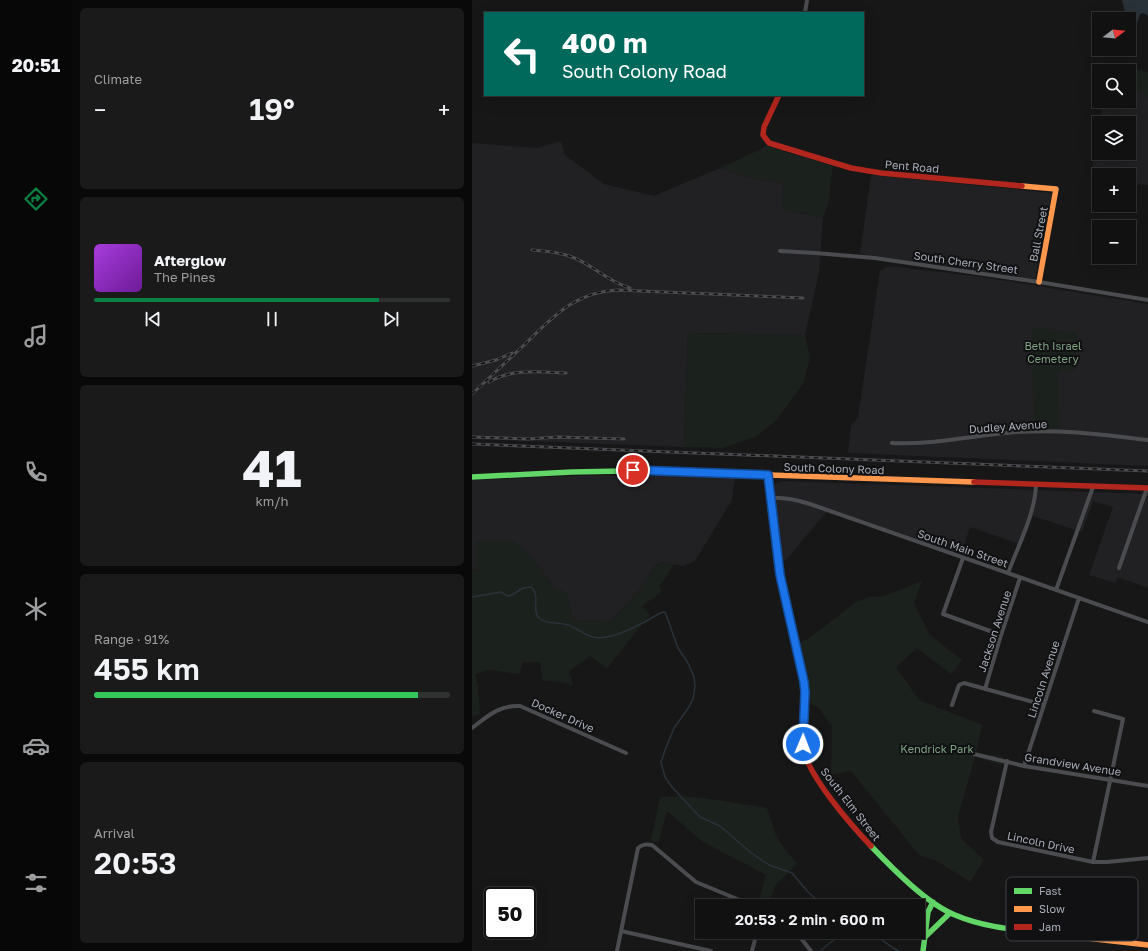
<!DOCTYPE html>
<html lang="en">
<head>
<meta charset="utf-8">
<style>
	body { margin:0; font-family:"Golos Text",sans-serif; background:#1a1a1a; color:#f1f3f6; height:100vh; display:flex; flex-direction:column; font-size:15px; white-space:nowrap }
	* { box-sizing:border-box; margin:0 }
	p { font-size:13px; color:#9c9d9f }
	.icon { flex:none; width:22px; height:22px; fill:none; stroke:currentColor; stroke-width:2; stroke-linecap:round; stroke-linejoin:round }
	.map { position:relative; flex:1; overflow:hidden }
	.details { display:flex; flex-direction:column; gap:8px; padding:8px; background:#090909; width:400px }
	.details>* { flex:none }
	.top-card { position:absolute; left:12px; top:12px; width:380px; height:84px; border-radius:0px; box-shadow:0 4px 16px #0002,0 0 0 1px #303131; background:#00695c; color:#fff; overflow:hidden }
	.needle { width:26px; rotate:74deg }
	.buttons { position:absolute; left:620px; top:12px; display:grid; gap:8px }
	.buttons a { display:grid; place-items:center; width:44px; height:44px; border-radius:0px; background:#111; box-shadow:0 4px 16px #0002,0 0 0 1px #303131; font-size:20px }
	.speed { position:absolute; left:12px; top:887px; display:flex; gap:8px; font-size:20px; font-weight:700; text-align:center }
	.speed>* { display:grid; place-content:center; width:52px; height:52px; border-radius:50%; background:#111; box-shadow:0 4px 16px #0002,0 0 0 1px #303131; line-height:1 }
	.speed .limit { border:2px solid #111; border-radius:6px; background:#fff; color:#111 }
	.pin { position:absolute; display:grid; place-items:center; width:34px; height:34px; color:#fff; margin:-17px; border:2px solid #fff; border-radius:50%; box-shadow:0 1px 4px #0007 }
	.me { position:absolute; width:44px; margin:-22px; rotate:1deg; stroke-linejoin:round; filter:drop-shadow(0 0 3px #0008) }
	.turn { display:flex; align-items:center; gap:14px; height:84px; padding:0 12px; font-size:18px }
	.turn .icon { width:52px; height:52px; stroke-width:2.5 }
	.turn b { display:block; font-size:28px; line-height:34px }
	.big { font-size:30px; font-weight:600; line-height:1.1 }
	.details .widget { flex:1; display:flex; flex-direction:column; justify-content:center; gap:6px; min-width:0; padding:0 14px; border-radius:6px; background:#1a1a1a }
	.details .dial { align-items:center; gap:0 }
	.dial b { font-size:52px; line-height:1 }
	.song { display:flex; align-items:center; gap:12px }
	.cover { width:48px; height:48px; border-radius:6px; background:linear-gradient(135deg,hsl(280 70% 55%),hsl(280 70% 35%)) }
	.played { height:4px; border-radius:2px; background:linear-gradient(90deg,#0b8043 80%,#303131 80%) }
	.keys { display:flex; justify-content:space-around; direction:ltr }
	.heat { display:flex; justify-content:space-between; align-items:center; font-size:22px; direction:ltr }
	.charge { height:6px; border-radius:3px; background:linear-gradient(90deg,#34c759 91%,#303131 0) }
	.trip { position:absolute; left:223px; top:899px; width:230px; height:40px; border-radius:0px; background:#111; box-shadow:0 4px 16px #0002,0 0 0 1px #303131; font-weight:600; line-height:40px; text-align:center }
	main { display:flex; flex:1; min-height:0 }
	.tabs { display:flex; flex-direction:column; width:72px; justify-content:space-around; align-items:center; background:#070707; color:#9c9d9f }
	.tabs .icon { width:28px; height:28px }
	.tabs .selected { color:#0b8043 }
	.tabs b { font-size:18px; color:#f1f3f6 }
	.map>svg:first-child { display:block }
	.built { fill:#212124; fill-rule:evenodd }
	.green { fill:#1b211c }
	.water { fill:#2a3239 }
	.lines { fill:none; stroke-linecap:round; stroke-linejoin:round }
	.stream { stroke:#2a3239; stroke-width:1.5 }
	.street { stroke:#4b4c50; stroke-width:4 }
	.fast { stroke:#63d668; stroke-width:5.5 }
	.slow { stroke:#ff974d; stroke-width:5.5 }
	.jam { stroke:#b3261e; stroke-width:5.5 }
	.rail-casing { stroke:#4b4c4f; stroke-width:3 }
	.rail { stroke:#111113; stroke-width:1.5; stroke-dasharray:4.5; stroke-linecap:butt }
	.route-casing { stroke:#114b97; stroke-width:10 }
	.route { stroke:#1a73e8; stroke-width:7 }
	.labels { text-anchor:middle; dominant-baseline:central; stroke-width:4; stroke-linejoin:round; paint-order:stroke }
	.street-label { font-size:11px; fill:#a8adb8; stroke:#111113 }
	.park-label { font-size:11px; fill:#7fa381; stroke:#111113 }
	.key { fill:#111113; stroke:#3e4045; stroke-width:1 }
	.key-label { font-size:11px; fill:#a8adb8 }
</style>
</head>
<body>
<main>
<nav class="tabs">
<b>20:51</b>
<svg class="icon selected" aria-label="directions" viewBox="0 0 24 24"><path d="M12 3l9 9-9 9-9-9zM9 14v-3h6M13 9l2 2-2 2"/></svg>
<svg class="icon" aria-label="music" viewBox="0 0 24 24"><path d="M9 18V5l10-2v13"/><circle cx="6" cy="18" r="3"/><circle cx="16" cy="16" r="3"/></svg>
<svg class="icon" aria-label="phone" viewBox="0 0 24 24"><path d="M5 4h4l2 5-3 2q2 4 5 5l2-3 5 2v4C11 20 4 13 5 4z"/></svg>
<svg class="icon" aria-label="climate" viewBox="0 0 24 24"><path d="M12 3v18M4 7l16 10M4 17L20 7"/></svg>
<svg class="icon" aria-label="car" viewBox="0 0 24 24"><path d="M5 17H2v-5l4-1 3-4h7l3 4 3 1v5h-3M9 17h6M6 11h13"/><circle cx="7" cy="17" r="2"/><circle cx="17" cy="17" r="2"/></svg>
<svg class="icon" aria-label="filters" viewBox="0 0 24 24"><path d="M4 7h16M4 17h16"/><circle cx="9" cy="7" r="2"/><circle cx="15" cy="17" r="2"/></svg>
</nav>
<section class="details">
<div class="widget"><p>Climate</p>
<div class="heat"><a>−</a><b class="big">19°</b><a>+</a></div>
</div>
<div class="widget">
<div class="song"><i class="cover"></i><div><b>Afterglow</b><p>The Pines</p></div></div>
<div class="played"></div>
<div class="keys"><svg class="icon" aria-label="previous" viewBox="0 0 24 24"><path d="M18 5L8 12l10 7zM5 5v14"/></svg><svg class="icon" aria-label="pause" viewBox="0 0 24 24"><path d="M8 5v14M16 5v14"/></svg><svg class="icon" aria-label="next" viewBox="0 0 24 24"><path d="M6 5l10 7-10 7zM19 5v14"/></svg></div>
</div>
<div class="widget dial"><b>41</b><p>km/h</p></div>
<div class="widget"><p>Range · 91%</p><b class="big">455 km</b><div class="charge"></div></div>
<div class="widget"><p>Arrival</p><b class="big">20:53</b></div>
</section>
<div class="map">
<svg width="676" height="951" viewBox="0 0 676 951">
	<rect width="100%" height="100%" fill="#171717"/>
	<path class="built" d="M657 93H674L676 97V185L657 184V175H627V179L619 178 627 125V153H657V123H627L632 102 657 101Z
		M89 141 93 155 132 184 182 196 248 168 280 178 312 183 310 209 351 218 347 273 333 335 216 333 212 447 0 439V143L66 148Z
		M399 175 580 193 563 279 388 254Z
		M417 266 510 277 676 304V466L376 453 379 426 386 417 408 271ZM604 332 603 370 586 371Z
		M123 475 263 477 260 500 223 561 211 566 190 562 183 566 171 586 139 621 101 620 95 593 81 587 63 561 0 571V480Z
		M311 481 676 494V588L645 577 644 583 617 575 641 507 621 501 610 532 561 516 550 545 498 527 489 555 357 509 315 559 309 562 301 506 303 483Z"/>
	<path class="green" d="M655 67 676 72V97L674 93H657V71H648L649 69Z
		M295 146 361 166 357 200 351 218 310 209 311 183 280 178 248 168Z
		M560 328 604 332 603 371H586L587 429H562Z
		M216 333 333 335 338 357 332 382 305 420 285 436 251 448 212 447Z
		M41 540 63 561 81 587 95 593 101 620 139 621 171 586 183 566 190 562 203 564C196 571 194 579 187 586L190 592 170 606 178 615 135 668 118 656 97 671 101 686 95 683 70 680 68 662H51L47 674 16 670 3 674 6 685 8 714 0 716V571H5L4 541Z
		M450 581 442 603 458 635 490 660 479 674 445 648 424 667 447 700 510 725 504 753 532 757 530 765 503 757 486 816 489 838 512 860 498 882 467 862 447 855 379 771 359 775 360 726 347 708 339 704C335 685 331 663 326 643L336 639 384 602 396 597 413 596Z
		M207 796 233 798 295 808 304 835 309 844 325 864 303 886 296 906H285L294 875 231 842 195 811 186 844 179 840 188 797Z"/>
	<path class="water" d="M650 0H676V16L672 13 668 14 664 27 661 30 657 27V19H655Z"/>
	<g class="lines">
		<path class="stream" d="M0 597 29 592 36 596 40 595 51 588 59 587C69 595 59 610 67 618 75 625 87 622 96 625 105 628 112 635 121 637 138 642 174 622 188 613L193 612 206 648 216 663 222 677 223 686 221 699 217 707 202 728 192 753 189 762 193 777 200 787 228 817 248 826 278 852 297 865 320 873 336 892 352 906
			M380 932C389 937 398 936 408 939 414 942 420 948 427 951
			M348 951 368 935 369 932"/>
		<path class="street" d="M333 13 335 0
			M308 251 343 253 403 258 567 282 676 300
			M420 443C462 445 503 435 545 432 589 429 633 435 676 440
			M298 498C312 497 325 500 338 504L676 622
			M491 558 471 614 529 635
			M647 568 675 488
			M536 573C546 546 563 514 564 485
			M584 590 621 487
			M513 689 529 635 548 578
			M480 705 487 685 492 683 572 705
			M0 728C16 716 27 705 48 706L154 753
			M502 754 552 766 676 786
			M535 761 519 832 520 838 526 842 621 862H635L676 858
			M552 766 607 598
			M621 862 651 719 622 711
			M149 931 239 951
			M324 932 339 951
			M145 951 166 848C171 844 174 844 180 845L224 882 282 906
			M280 951 285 932"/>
		<path class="fast" d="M0 477 100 472 152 471
			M399 846C420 868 455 904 483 915 513 928 548 930 579 934
			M454 936 478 913
			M451 951 456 912 461 902"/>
		<path class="slow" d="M550 186 584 189 567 282
			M152 471H183L502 482
			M296 475 308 575 332 682V702
			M579 934 676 945"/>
		<path class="jam" d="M307 95 292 127 291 135 297 143 379 168 409 173 550 186
			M502 482 676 488
			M332 702C331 718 328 735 332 751 338 778 379 825 399 846"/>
		<defs>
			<path id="rail" d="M60 250C73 251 87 252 100 257 121 265 137 282 158 288
				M0 366 24 360 40 353
				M17 382C40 368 68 372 94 373
				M0 394C17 378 34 362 51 346 80 318 102 292 145 290L331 298
				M0 437 56 439 86 437 152 439
				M0 444 676 471"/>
		</defs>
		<use href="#rail" class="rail-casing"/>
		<use href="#rail" class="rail"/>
	</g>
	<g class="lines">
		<defs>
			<path id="route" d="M161 470 296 475 308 575 332 682 333 692 331 744"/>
		</defs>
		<use href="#route" class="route-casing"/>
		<use href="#route" class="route"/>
	</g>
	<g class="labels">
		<g class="street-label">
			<text transform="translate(440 166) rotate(5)">Pent Road</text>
			<text transform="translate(566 234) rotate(-79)">Ball Street</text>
			<text transform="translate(494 262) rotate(8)">South Cherry Street</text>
			<text transform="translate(536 426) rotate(-4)">Dudley Avenue</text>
			<text transform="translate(362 468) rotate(2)">South Colony Road</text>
			<text transform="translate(491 548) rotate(19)">South Main Street</text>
			<text transform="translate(522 631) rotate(-72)">Jackson Avenue</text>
			<text transform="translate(571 679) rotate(-72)">Lincoln Avenue</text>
			<text transform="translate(91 715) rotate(24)">Docker Drive</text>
			<text transform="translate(601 764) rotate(9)">Grandview Avenue</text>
			<text transform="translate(379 804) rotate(52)">South Elm Street</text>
			<text transform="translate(569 842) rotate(12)">Lincoln Drive</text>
		</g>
		<g class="park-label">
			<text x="581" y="345">Beth Israel<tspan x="581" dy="13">Cemetery</tspan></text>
			<text x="465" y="748">Kendrick Park</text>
		</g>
	</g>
	<rect x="534" y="877" width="132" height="64" rx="6" class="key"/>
	<rect x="542" y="888" width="18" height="6" fill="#63d668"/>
	<rect x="542" y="906" width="18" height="6" fill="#ff974d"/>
	<rect x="542" y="924" width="18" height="6" fill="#b3261e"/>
	<g class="key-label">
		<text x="567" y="895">Fast</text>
		<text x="567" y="913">Slow</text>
		<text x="567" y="931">Jam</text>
	</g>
</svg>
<div class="buttons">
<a><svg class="needle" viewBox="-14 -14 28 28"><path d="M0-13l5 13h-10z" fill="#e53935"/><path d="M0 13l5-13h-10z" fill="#9c9d9f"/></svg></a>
<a><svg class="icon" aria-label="search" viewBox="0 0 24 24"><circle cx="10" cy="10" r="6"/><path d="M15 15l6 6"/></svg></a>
<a><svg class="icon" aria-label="layers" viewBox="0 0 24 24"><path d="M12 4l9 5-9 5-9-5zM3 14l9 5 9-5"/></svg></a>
<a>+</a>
<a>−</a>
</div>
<div class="speed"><div class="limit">50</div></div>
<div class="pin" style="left:161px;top:470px;background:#d93025"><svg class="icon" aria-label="arrive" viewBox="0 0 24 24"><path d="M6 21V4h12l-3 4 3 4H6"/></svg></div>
<svg class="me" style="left:331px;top:744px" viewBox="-20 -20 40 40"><circle r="17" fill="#1a73e8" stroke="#fff" stroke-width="3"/><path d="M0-11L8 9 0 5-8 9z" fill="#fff"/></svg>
<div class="trip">20:53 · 2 min · 600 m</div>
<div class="top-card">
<div class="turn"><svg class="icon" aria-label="left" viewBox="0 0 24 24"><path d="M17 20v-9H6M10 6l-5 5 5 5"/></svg><div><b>400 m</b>South Colony Road</div></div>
</div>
</div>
</main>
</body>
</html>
